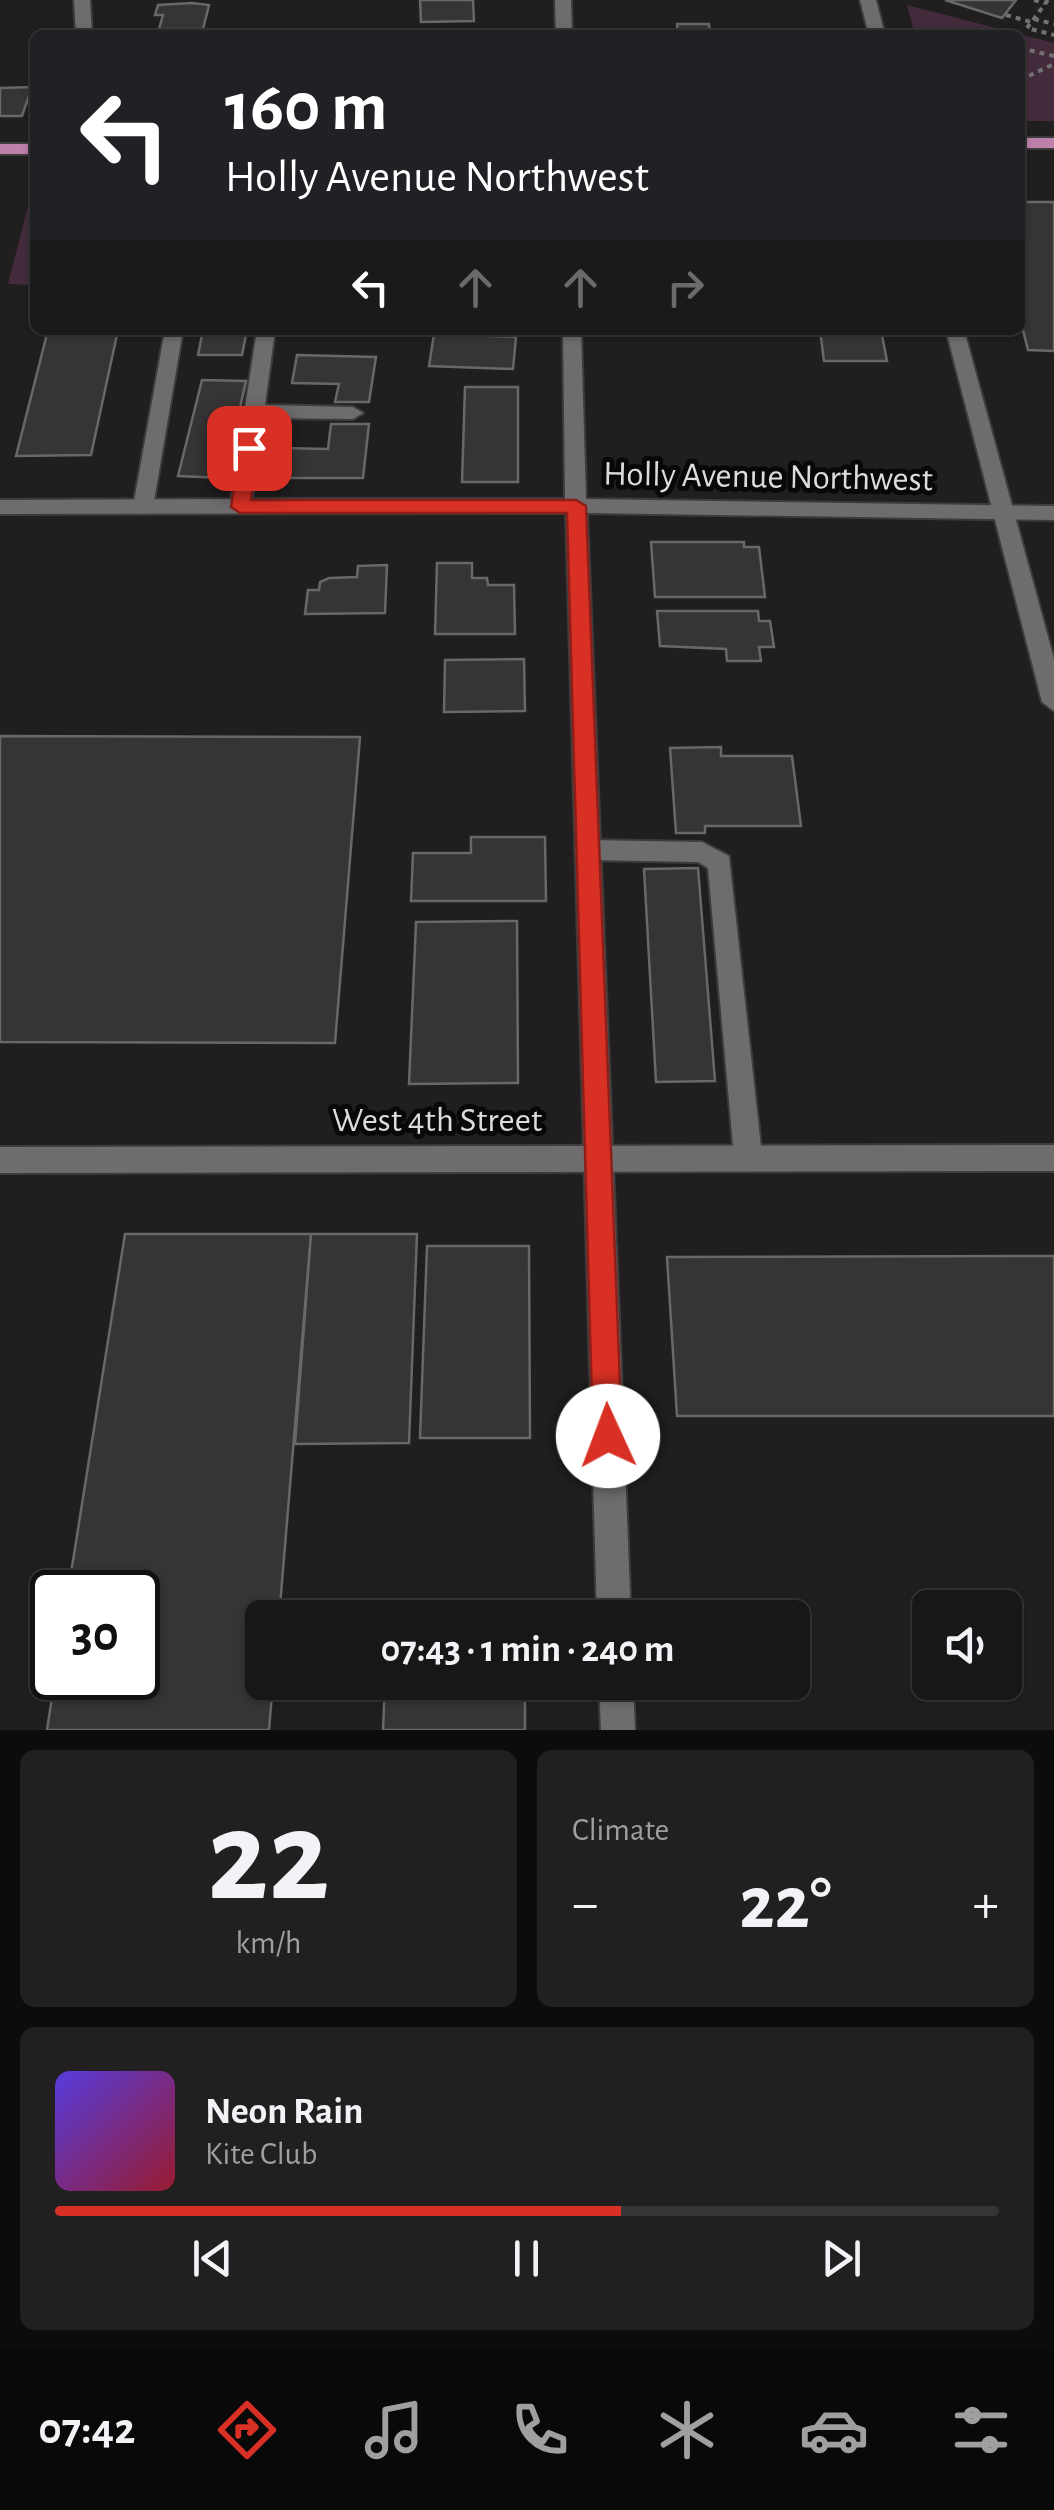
<!DOCTYPE html>
<html lang="en">
<head>
<meta charset="utf-8">
<style>
	body { margin:0; font-family:"Alegreya Sans",sans-serif; background:#211f20; color:#f1f3f6; height:100vh; display:flex; flex-direction:column; font-size:38px; white-space:nowrap }
	* { box-sizing:border-box; margin:0 }
	p { font-size:32px; color:#9f9fa1 }
	.icon { flex:none; width:55px; height:55px; fill:none; stroke:currentColor; stroke-width:2; stroke-linecap:round; stroke-linejoin:round }
	.map { position:relative; height:1730px; overflow:hidden }
	.sheet { display:flex; flex-direction:column; gap:20px; padding:20px; background:#0d0c0d; flex:1 }
	.sheet>* { flex:none }
	.banner { position:absolute; left:30px; top:30px; width:995px; height:305px; border-radius:15px; box-shadow:0 2px 8px #0004,0 0 0 2px #363536; background:#202124; color:#fff; overflow:hidden }
	.fabs { position:absolute; left:912px; top:1590px; display:grid; gap:20px }
	.fabs a { display:grid; place-items:center; width:110px; height:110px; border-radius:15px; background:#181617; box-shadow:0 2px 8px #0004,0 0 0 2px #363536; font-size:50px }
	.speed { position:absolute; left:30px; top:1570px; display:flex; gap:20px; font-size:50px; font-weight:700; text-align:center }
	.speed>* { display:grid; place-content:center; width:130px; height:130px; border-radius:50%; background:#181617; box-shadow:0 2px 8px #0004,0 0 0 2px #363536; line-height:1 }
	.speed .limit { border:5px solid #111; border-radius:15px; background:#fff; color:#111 }
	.pin { position:absolute; display:grid; place-items:center; width:85px; height:85px; color:#fff; margin:-42px; border-radius:20px; box-shadow:0 5px 15px #0006 }
	.me { position:absolute; width:110px; margin:-55px; rotate:358deg; stroke-linejoin:round; filter:drop-shadow(0 0 8px #0008) }
	.turn { display:flex; align-items:center; gap:35px; height:210px; padding:0 30px; font-size:45px }
	.turn .icon { width:130px; height:130px; stroke-width:2.5 }
	.turn b { display:block; font-size:70px; line-height:85px }
	.lanes { display:flex; align-items:center; height:95px; padding:0 30px; background:#0003; justify-content:center; gap:50px; direction:ltr }
	.lanes .off { opacity:.35 }
	.big { font-size:75px; font-weight:700; line-height:1.1 }
	.sheet .widget { flex:1; display:flex; flex-direction:column; justify-content:center; gap:15px; min-width:0; padding:0 35px; border-radius:15px; background:#211f20 }
	.sheet .dial { align-items:center; gap:0 }
	.dial b { font-size:130px; line-height:1 }
	.song { display:flex; align-items:center; gap:30px }
	.cover { width:120px; height:120px; border-radius:15px; background:linear-gradient(135deg,hsl(250 70% 55%),hsl(350 70% 35%)) }
	.played { height:10px; border-radius:5px; background:linear-gradient(90deg,#d93025 60%,#363536 60%) }
	.keys { display:flex; justify-content:space-around; direction:ltr }
	.heat { display:flex; justify-content:space-between; align-items:center; font-size:55px; direction:ltr }
	.sheet .tiles { flex:1; display:grid; gap:20px; grid-template-columns:1fr 1fr }
	.widget:last-child { grid-column:span 2 }
	.trip { position:absolute; left:245px; top:1600px; width:565px; height:100px; border-radius:15px; background:#181617; box-shadow:0 2px 8px #0004,0 0 0 2px #363536; font-weight:700; line-height:100px; text-align:center }
	.dock { display:flex; height:160px; justify-content:space-around; align-items:center; background:#0a0909; color:#9f9fa1 }
	.dock .icon { width:70px; height:70px }
	.dock .active { color:#d93025 }
	.dock b { font-size:45px; color:#f1f3f6 }
	.map>svg:first-child { display:block }
	.green { fill:#432b3c }
	.building { fill:#363435; stroke:#6a6769; stroke-width:2.5 }
	.lines { fill:none; stroke-linecap:round; stroke-linejoin:round }
	.service-casing { stroke:#3d3b3c; stroke-width:4 }
	.minor-casing { stroke:#3d3b3c; stroke-width:4 }
	.secondary-casing { stroke:#3d3b3c; stroke-width:4 }
	.primary-casing { stroke:#3d3b3c; stroke-width:4 }
	.path { stroke:#737172; stroke-width:4; stroke-dasharray:5 5; stroke-linecap:butt }
	.service { fill:#6f6c6e; fill-rule:evenodd }
	.minor { fill:#6f6c6e; fill-rule:evenodd }
	.secondary { fill:#6f6c6e; fill-rule:evenodd }
	.primary { fill:#be81ac; fill-rule:evenodd }
	.route { fill:#d93025; stroke:#8d1f18; stroke-width:2.5 }
	.labels { text-anchor:middle; dominant-baseline:central; stroke-width:10; stroke-linejoin:round; paint-order:stroke }
	.street-label { font-size:35px; fill:#dddbdc; stroke:#090809 }
</style>
</head>
<body>
<div class="map">
<svg width="1054" height="1730" viewBox="0 0 1054 1730">
	<rect width="100%" height="100%" fill="#201e1f"/>
	<path class="green" d="M907 5 1054 43V121H1020V35H915Z
		M35 179V285L8 284Z"/>
	<path class="building" d="M420 0H473L474 21 421 22Z
		M945 0H1016L1002 18Z
		M192 3 209 5 203 29H159L163 15H155L158 5Z
		M677 24H709L710 35H678Z
		M32 87 22 116H0V88Z
		M1020 202H1054V351L1028 350 1020 318Z
		M48 330H118L91 455 16 456Z
		M203 330H247L242 355H198Z
		M820 330H881L887 361H824Z
		M434 334 516 337 513 369 429 366Z
		M297 355 376 357 369 402H335L339 384 292 383Z
		M202 380 246 381 224 478 178 476Z
		M465 387H518V482H462Z
		M331 424H369L363 478H277L282 448 328 449Z
		M651 542H744V547H759L765 597H655Z
		M437 563H472V578H487L488 585H514L515 634H435Z
		M387 565 385 613 305 614 308 590H319L320 582 329 578 357 577 358 566Z
		M657 611H758L759 621H770L774 647H759L761 661H727L726 649 660 646Z
		M524 659 525 711 444 712 445 660Z
		M0 736 360 737 335 1043 0 1042Z
		M721 747V756H792L801 826H705V833H676L670 748Z
		M471 837H545L546 901H411L413 853H471Z
		M698 868 715 1081 656 1082 644 869Z
		M517 921 518 1083 409 1084 416 922Z
		M125 1234H311L279 1618H262V1682H273L269 1730H47L55 1678H138V1592H68Z
		M311 1234H417L409 1443 295 1444Z
		M427 1246H529L530 1438H420Z
		M1054 1256V1416H677L667 1257Z
		M385 1682H525V1730H383Z"/>
	<g class="lines">
		<defs>
			<path id="service" d="M165 330H183L153 507 143 514 133 507Z
				M587 840 702 842 729 856 762 1156 758 1165 748 1169 738 1165 734 1156 708 868 698 862 587 860 578 857 575 850 578 843Z"/>
			<path id="minor" d="M74 0H90L92 35H76Z
				M555 0H571L572 35H556Z
				M257 330H275L265 405 353 407 363 413 353 419 263 418 252 499H565L563 330H581L586 499 1054 506V520L587 513 631 1618H597L566 513 0 514V500L231 499Z
				M599 1682H633L635 1730H601Z"/>
			<path id="secondary" d="M860 0H876L885 35H869Z
				M946 330H964L1054 659V711L1042 702Z
				M1054 1145V1171L0 1173V1147Z"/>
			<path id="primary" d="M1020 138H1054V148H1020Z
				M0 144H35V154H0Z"/>
		</defs>
		<use href="#service" class="service-casing"/>
		<use href="#minor" class="minor-casing"/>
		<use href="#secondary" class="secondary-casing"/>
		<use href="#primary" class="primary-casing"/>
		<path class="path" d="M1034 0 1045 3
			M1048 0 1027 28 1054 35
			M1006 15 1031 22
			M1034 19 1054 24
			M1020 48 1054 56
			M1020 80 1054 64"/>
		<use href="#service" class="service"/>
		<use href="#minor" class="minor"/>
		<use href="#secondary" class="secondary"/>
		<use href="#primary" class="primary"/>
	</g>
	<path class="route" d="M249 442 258 448 251 500H576L586 506 622 1436 618 1446 608 1450 598 1446 593 1436 567 513H240L231 507 240 448Z"/>
	<g class="labels">
		<g class="street-label">
			<text transform="translate(768 477) rotate(1)">Holly Avenue Northwest</text>
			<text x="437" y="1120">West 4th Street</text>
		</g>
	</g>
</svg>
<div class="fabs">
<a><svg class="icon" aria-label="sound" viewBox="0 0 24 24"><path d="M4 9h4l5-4v14l-5-4H4zM17 9q2 3 0 6"/></svg></a>
</div>
<div class="speed"><div class="limit">30</div></div>
<div class="pin" style="left:249px;top:448px;background:#d93025"><svg class="icon" aria-label="arrive" viewBox="0 0 24 24"><path d="M6 21V4h12l-3 4 3 4H6"/></svg></div>
<svg class="me" style="left:608px;top:1436px" viewBox="-20 -20 40 40"><circle r="19" fill="#fff"/><path d="M0-13L10 11 0 6-10 11z" fill="#d93025"/></svg>
<div class="trip">07:43 · 1 min · 240 m</div>
<div class="banner">
<div class="turn"><svg class="icon" aria-label="left" viewBox="0 0 24 24"><path d="M17 20v-9H6M10 6l-5 5 5 5"/></svg><div><b>160 m</b>Holly Avenue Northwest</div></div>
<div class="lanes"><svg class="icon" aria-label="left" viewBox="0 0 24 24"><path d="M17 20v-9H6M10 6l-5 5 5 5"/></svg><svg class="icon off" aria-label="ahead" viewBox="0 0 24 24"><path d="M12 20V5M6 11l6-6 6 6"/></svg><svg class="icon off" aria-label="ahead" viewBox="0 0 24 24"><path d="M12 20V5M6 11l6-6 6 6"/></svg><svg class="icon off" aria-label="right" viewBox="0 0 24 24"><path d="M7 20v-9h11M14 6l5 5-5 5"/></svg></div>
</div>
</div>
<section class="sheet">
<div class="tiles">
<div class="widget dial"><b>22</b><p>km/h</p></div>
<div class="widget"><p>Climate</p>
<div class="heat"><a>−</a><b class="big">22°</b><a>+</a></div>
</div>
<div class="widget">
<div class="song"><i class="cover"></i><div><b>Neon Rain</b><p>Kite Club</p></div></div>
<div class="played"></div>
<div class="keys"><svg class="icon" aria-label="previous" viewBox="0 0 24 24"><path d="M18 5L8 12l10 7zM5 5v14"/></svg><svg class="icon" aria-label="pause" viewBox="0 0 24 24"><path d="M8 5v14M16 5v14"/></svg><svg class="icon" aria-label="next" viewBox="0 0 24 24"><path d="M6 5l10 7-10 7zM19 5v14"/></svg></div>
</div>
</div>
</section>
<nav class="dock">
<b>07:42</b>
<svg class="icon active" aria-label="directions" viewBox="0 0 24 24"><path d="M12 3l9 9-9 9-9-9zM9 14v-3h6M13 9l2 2-2 2"/></svg>
<svg class="icon" aria-label="music" viewBox="0 0 24 24"><path d="M9 18V5l10-2v13"/><circle cx="6" cy="18" r="3"/><circle cx="16" cy="16" r="3"/></svg>
<svg class="icon" aria-label="phone" viewBox="0 0 24 24"><path d="M5 4h4l2 5-3 2q2 4 5 5l2-3 5 2v4C11 20 4 13 5 4z"/></svg>
<svg class="icon" aria-label="climate" viewBox="0 0 24 24"><path d="M12 3v18M4 7l16 10M4 17L20 7"/></svg>
<svg class="icon" aria-label="car" viewBox="0 0 24 24"><path d="M5 17H2v-5l4-1 3-4h7l3 4 3 1v5h-3M9 17h6M6 11h13"/><circle cx="7" cy="17" r="2"/><circle cx="17" cy="17" r="2"/></svg>
<svg class="icon" aria-label="filters" viewBox="0 0 24 24"><path d="M4 7h16M4 17h16"/><circle cx="9" cy="7" r="2"/><circle cx="15" cy="17" r="2"/></svg>
</nav>
</body>
</html>
